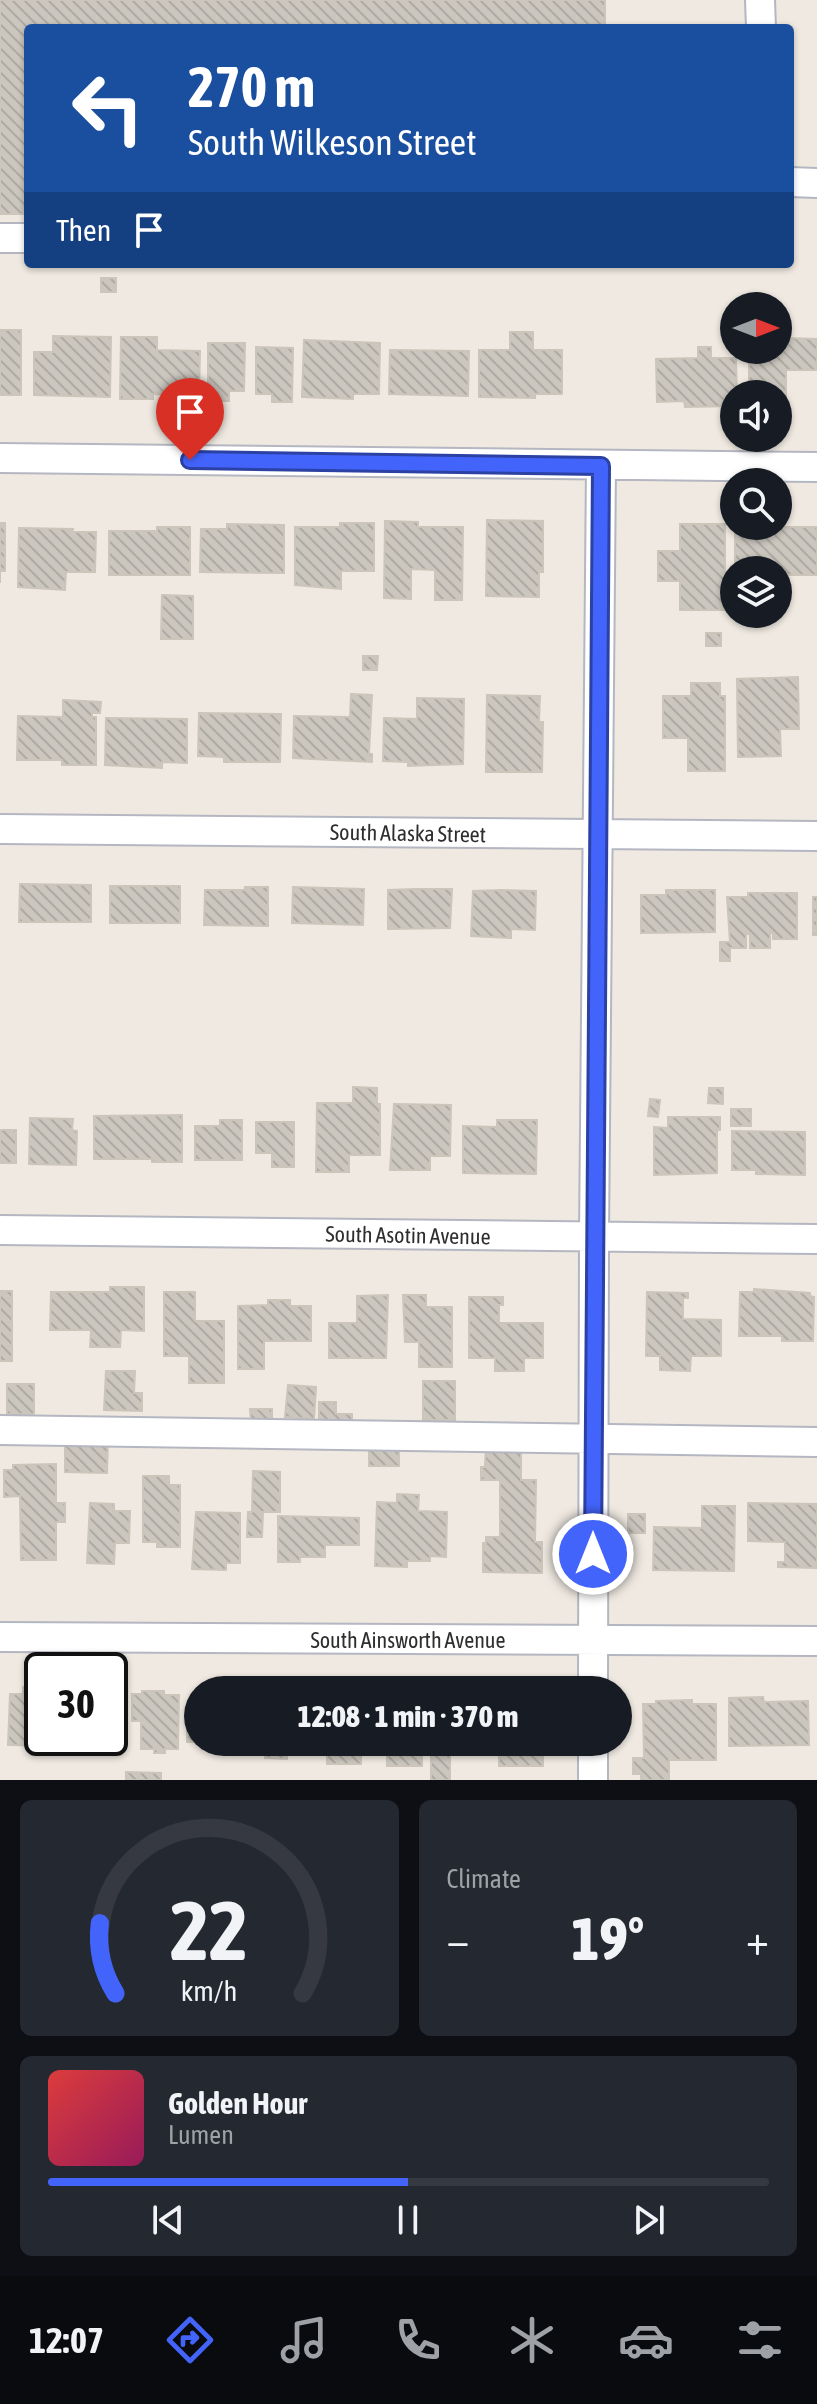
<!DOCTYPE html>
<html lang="en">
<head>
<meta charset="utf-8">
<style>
	body { margin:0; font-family:"Asap Condensed",sans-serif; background:#242831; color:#f1f3f6; height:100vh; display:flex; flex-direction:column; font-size:30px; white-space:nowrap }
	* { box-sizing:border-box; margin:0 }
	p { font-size:26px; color:#9ea1a6 }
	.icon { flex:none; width:44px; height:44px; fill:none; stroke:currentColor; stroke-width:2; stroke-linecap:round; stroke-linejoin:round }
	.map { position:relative; height:1780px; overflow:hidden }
	.details { display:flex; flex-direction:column; gap:20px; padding:20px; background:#0d0f14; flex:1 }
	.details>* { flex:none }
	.top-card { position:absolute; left:24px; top:24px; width:770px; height:244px; border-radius:8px; box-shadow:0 2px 6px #0004; background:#1a4fa0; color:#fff; overflow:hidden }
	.needle { width:52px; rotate:90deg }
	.controls { position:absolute; left:720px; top:292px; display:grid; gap:16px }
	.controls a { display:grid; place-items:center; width:72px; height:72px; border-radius:50%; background:#171b24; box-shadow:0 2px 6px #0004; font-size:40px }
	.speed { position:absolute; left:24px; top:1652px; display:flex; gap:16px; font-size:40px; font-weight:700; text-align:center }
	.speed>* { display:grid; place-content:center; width:104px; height:104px; border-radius:50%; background:#171b24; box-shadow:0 2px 6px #0004; line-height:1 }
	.speed .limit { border:4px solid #111; border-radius:12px; background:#fff; color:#111 }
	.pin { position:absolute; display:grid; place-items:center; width:68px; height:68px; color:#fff; margin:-82px -34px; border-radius:50% 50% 50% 0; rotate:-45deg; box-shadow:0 0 8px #0007 }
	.pin .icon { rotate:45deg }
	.me { position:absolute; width:88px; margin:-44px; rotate:0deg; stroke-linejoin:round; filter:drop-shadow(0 0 6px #0008) }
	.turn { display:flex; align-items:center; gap:28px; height:168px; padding:0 32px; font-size:36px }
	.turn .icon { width:104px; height:104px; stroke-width:2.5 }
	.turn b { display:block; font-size:56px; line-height:68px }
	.then { display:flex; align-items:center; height:76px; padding:0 32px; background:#0003; gap:16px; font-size:30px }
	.big { font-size:60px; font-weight:800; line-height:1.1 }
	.details .widget { flex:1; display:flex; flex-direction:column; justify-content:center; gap:12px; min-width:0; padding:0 28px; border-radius:12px; background:#242831 }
	.details .dial { align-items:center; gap:0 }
	.dial svg { height:208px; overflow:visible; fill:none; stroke:#363941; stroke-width:7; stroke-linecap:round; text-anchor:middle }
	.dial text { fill:#f1f3f6; stroke:none }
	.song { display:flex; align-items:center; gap:24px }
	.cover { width:96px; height:96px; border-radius:12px; background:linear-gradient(135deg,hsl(0 70% 55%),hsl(330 70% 35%)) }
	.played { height:8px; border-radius:4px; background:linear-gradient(90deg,#4264fb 50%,#363941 50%) }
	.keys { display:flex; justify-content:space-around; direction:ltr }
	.heat { display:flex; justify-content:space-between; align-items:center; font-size:44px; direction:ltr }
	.details .tiles { flex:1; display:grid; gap:20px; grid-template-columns:1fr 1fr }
	.widget:last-child { grid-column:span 2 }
	.trip { position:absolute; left:184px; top:1676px; width:448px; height:80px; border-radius:40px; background:#171b24; box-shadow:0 2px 6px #0004; font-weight:800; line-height:80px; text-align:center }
	.dock { display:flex; height:128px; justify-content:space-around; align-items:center; background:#090b0e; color:#9ea1a6 }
	.dock .icon { width:56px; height:56px }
	.dock .current { color:#4264fb }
	.dock b { font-size:36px; color:#f1f3f6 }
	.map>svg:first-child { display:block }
	.building { fill:url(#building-back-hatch); stroke:#cbc5ba; stroke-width:2 }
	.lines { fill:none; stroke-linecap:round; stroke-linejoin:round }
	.minor-casing { stroke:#b4b7c1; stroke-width:32 }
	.minor { stroke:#fff; stroke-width:28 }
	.route-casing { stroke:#2b41a3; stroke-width:20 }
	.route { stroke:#4264fb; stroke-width:14 }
	.labels { text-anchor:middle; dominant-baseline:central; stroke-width:6; stroke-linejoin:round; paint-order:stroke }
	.street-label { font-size:22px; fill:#2e2e2e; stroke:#fff }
</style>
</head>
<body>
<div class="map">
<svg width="817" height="1780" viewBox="0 0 817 1780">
	<defs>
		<pattern id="building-back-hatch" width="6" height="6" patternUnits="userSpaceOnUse" patternTransform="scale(2)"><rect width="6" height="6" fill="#cbc7bf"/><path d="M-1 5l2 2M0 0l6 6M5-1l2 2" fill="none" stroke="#afaba4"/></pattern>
	</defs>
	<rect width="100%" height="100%" fill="#efe9e1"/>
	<path class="building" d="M0 0H605V28H28V214H0Z
		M101 278H116V292H101Z
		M778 322H788L787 338 817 339V370H786V401H778V394H749V350H778Z
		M0 330H21V395H0Z
		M510 332H533V350H562V394H535V398L479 397V350H510Z
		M53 336 111 337 110 397 34 395V352H53Z
		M121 337H157V350L200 351 199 395 153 394V399H120Z
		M304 340 380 343 379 394H353V399L302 397Z
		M208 343H245L244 391H229V401H208Z
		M256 347 293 348 292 402H272V394H256Z
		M698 347H711V358H736L737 394H734V406L685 407 684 401 657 402 656 359 698 358Z
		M390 350 469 351 468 396 389 394Z
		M487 520 543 521V572H539V597L486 596Z
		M385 521 418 522V527H463L462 600H435V570L411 569V599L384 598Z
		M0 523H5V571H0V583Z
		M340 523H374V571H341V589L295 585V527H340Z
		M227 524 284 525V573L200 572 201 529H227Z
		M680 524H725V610H680V581H658V551H680Z
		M157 527H190V575H109V531H157Z
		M763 527H817V575H778V570H735V531L763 532Z
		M19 528 73 529 72 532H96L95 572H66L65 590 18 587Z
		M162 595 193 596V639H161Z
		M706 633H721V646H706Z
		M363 656H378L377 670H363Z
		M798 677 799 729H780L781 756 738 757 737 679Z
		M691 683H720V696H725V771H688V738H663V696H691Z
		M351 694 372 695 369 754H372V762L293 758 294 716 350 717Z
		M487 695 540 696 539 722H543L542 772H486Z
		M417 698 464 699 463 764 408 766V762L383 761 384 718 417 719Z
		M63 700 101 702 100 713H92V717H96V765H62V760H17L18 716 63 717Z
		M199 713 281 714 280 762H224V757L198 756Z
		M106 718 187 719V763L162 762V768L105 765Z
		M20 884 91 885V922H19Z
		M110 886H180V923H110Z
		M245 887H268V926L204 925 205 890H245Z
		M293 887 364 889 363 925 292 923Z
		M416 889H452L450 928 388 929V890Z
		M500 890 536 891 535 930 511 929V938L471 936 473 891Z
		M666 890H715V932L641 933V895H666Z
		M748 893H797V939H773V933H770V948H750V934H746V948H730V961H720V942H730L727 897H748Z
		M813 897H817V935H813Z
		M353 1087 377 1088V1104H380V1155H349V1172H316L317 1103H353Z
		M709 1088H723V1104L708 1103Z
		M650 1099 660 1100 658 1117 648 1116Z
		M394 1104 451 1105 450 1156H430V1170H390Z
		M731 1109H751V1126H731Z
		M182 1115V1162H152V1159H94V1116Z
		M668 1117H720V1130H717V1173L654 1175V1127L668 1128Z
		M30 1118 73 1119 72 1130 77 1131 76 1165 29 1164Z
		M220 1120H242V1160H195V1126H220Z
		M497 1120H537L536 1174 463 1173V1126L497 1127Z
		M256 1122H294V1167H272V1153H256Z
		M0 1130H16V1163H0Z
		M732 1131 805 1132V1175L756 1174V1170H732Z
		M110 1287H144V1331L121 1330 120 1347H90L91 1330H50L51 1292H110Z
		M754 1289 810 1293V1296L814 1297 813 1341H782V1336H739L740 1292H754Z
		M0 1291H12V1361H0Z
		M164 1292H195V1321H224V1383H189V1356H164Z
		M647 1292 688 1293V1298H683V1319L721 1320V1356H691L690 1371 660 1370V1356H646Z
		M388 1295 386 1358H329V1323H357V1296Z
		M403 1295H426V1307H452V1367H419V1342H405Z
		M469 1297H503V1305H499V1323H543V1358H524V1371H495V1358H469Z
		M268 1300H290V1306H311V1341H264V1369H238V1306L268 1305Z
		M106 1371H135L134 1393H142V1411L104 1410Z
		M423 1381H455V1420H423Z
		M7 1384H34V1414H7Z
		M288 1385 316 1387 314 1419 285 1417Z
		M319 1402H336V1414H352V1422H319Z
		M250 1409H272V1421H251Z
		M65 1440H108L107 1473 65 1472Z
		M369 1440H399V1466H369Z
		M486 1443H521V1480H536L535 1542H542V1573L483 1572V1543H486V1537H500V1480H481V1467H485Z
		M56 1464V1503H65V1522H56V1560H21L20 1496 4 1497V1470H13V1465Z
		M253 1471 280 1472V1512H263L262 1537H247L248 1512H252Z
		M143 1476H169V1485H180V1547H157V1542H143Z
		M397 1494 419 1495 418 1511 447 1512 446 1557 430 1556V1561H407V1567L375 1566 377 1502 397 1503Z
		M90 1503 114 1504V1511H130L129 1543H115L114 1564 87 1563Z
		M748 1503 817 1504V1568L778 1567V1562H785V1542L748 1541Z
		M702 1506H735L734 1571 653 1570 654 1527 702 1528Z
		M196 1512 240 1513V1563H226V1570L192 1569Z
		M628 1514H645V1533H628Z
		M278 1516 359 1518V1545H325V1557H300V1562H278Z
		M23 1687H42V1738H54V1746L8 1745 10 1694H23Z
		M142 1691H164V1695H179L178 1749H165V1753H154V1749H141V1721H132V1694H142Z
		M193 1692H198V1742H187V1721L192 1722Z
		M110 1695H118L117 1744H80V1738H110Z
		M763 1697 764 1702 808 1701 809 1745 729 1746V1698Z
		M692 1700V1704H716V1760H669V1780H641V1774H633V1758H644L643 1704H656V1701Z
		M202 1742H239V1750H226V1754H216V1749H202Z
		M248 1742H300V1747H288L287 1759 265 1758V1747H248Z
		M327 1742H361V1764H327Z
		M387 1742H422V1766H387Z
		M499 1742H543V1766H499Z
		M431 1752H450V1780H431Z
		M126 1772 161 1773V1780H126Z"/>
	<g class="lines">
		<defs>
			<path id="minor" d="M760 0 761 28
				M790 182 817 183
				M0 238H28
				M0 458 817 467
				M0 829 817 836
				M0 1230 817 1239
				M0 1430 817 1442
				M0 1637 817 1641
				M593 1690 594 1237 601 466
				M593 1780V1742"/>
		</defs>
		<use href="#minor" class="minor-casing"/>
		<use href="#minor" class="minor"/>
	</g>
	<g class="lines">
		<defs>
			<path id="route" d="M190 460 601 466 593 1554"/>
		</defs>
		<use href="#route" class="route-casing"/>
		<use href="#route" class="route"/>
	</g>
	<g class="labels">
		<g class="street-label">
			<text transform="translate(408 833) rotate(1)">South Alaska Street</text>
			<text transform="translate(408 1235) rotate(1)">South Asotin Avenue</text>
			<text x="408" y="1640">South Ainsworth Avenue</text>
		</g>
	</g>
</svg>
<div class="controls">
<a><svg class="needle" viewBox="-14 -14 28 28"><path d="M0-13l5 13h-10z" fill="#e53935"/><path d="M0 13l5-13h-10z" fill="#9ea1a6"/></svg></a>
<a><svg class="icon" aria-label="sound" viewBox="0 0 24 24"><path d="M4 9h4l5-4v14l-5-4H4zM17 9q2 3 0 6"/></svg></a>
<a><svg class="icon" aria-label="search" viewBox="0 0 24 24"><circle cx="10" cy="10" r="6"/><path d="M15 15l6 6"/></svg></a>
<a><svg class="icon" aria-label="layers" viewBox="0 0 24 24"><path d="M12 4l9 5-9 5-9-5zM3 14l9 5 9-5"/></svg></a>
</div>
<div class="speed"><div class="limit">30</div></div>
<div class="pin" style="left:190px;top:460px;background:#d93025"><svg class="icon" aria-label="arrive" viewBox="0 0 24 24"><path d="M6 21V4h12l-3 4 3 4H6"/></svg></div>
<svg class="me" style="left:593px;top:1554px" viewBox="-20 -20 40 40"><circle r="17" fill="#4264fb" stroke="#fff" stroke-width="3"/><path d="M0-11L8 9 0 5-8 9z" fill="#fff"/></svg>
<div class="trip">12:08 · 1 min · 370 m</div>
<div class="top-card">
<div class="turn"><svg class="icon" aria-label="left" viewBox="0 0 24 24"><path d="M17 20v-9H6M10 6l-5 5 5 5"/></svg><div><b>270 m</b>South Wilkeson Street</div></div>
<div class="then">Then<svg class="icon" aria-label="arrive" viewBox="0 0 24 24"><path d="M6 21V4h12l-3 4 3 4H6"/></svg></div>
</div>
</div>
<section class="details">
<div class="tiles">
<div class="widget dial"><svg viewBox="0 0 100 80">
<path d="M14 69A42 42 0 1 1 86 69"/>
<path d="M14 69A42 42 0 0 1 8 42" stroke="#4264fb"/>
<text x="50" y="56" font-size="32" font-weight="700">22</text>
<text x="50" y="72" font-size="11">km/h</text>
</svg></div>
<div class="widget"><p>Climate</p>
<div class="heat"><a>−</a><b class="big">19°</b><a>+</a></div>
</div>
<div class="widget">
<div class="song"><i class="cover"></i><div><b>Golden Hour</b><p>Lumen</p></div></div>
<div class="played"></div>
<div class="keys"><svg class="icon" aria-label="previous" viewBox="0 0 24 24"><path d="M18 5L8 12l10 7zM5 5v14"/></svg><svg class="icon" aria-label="pause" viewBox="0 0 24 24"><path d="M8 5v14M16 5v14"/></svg><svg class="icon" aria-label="next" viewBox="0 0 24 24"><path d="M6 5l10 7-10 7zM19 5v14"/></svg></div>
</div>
</div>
</section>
<nav class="dock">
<b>12:07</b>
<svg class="icon current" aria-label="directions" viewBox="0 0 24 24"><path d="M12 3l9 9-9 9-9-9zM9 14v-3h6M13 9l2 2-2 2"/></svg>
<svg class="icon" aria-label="music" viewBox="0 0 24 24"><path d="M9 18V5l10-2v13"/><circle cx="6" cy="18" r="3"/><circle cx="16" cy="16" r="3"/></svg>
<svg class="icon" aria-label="phone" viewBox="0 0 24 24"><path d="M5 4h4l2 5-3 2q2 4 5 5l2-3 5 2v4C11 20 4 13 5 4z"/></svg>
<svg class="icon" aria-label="climate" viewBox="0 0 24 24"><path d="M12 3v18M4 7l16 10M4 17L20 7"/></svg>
<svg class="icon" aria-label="car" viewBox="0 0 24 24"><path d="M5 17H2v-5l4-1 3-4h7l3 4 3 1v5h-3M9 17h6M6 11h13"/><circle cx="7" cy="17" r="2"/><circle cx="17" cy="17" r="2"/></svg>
<svg class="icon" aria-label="filters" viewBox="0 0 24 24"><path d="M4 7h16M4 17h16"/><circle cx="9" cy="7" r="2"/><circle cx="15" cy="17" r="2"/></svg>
</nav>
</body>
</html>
